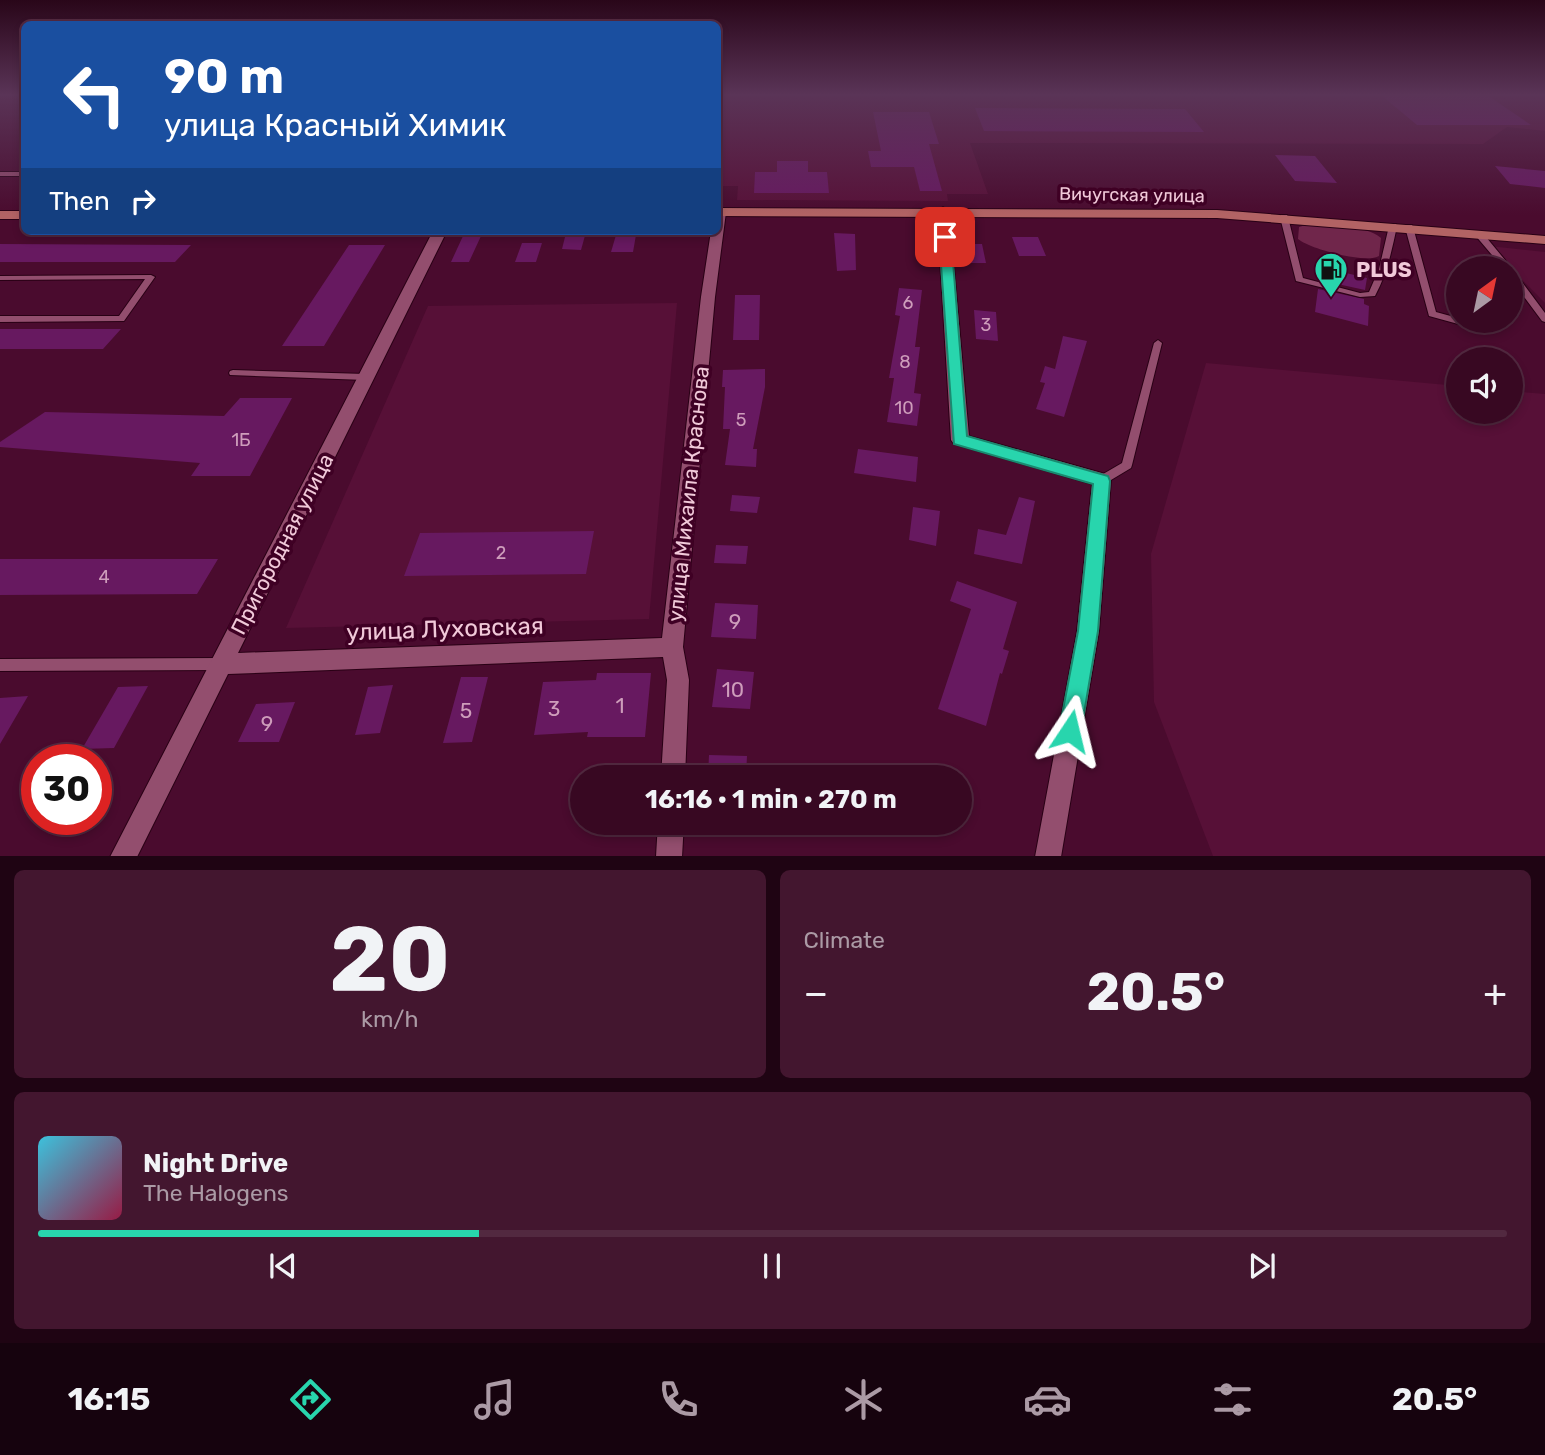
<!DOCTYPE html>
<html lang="en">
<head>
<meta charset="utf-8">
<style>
	body { margin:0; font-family:Rubik,sans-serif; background:#43162f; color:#f1f3f6; height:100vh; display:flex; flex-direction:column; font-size:26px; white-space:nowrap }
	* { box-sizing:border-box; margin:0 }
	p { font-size:23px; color:#ab9aa5 }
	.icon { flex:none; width:38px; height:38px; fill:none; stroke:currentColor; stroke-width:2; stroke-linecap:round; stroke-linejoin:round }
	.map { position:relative; height:856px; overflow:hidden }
	.sheet { display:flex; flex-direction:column; gap:14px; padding:14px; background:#1f0413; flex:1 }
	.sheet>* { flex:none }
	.banner { position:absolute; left:21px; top:21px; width:700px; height:214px; border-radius:10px; box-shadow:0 4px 10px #0003,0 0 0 2px #522940; background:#1a4fa0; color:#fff; overflow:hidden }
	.needle { width:46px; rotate:33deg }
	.tools { position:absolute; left:1446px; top:256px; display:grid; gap:14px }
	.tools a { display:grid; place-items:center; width:77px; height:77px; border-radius:50%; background:#380822; box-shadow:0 4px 10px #0003,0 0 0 2px #522940; font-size:35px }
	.speed { position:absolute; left:21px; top:744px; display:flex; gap:14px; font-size:35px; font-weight:700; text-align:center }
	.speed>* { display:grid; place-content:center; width:91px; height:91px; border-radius:50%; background:#380822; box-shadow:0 4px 10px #0003,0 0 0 2px #522940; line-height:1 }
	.speed .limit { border:10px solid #d22; background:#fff; color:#111 }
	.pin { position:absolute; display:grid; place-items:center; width:60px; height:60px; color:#fff; margin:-30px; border-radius:14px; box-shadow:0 4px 10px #0006 }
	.me { position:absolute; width:77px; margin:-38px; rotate:10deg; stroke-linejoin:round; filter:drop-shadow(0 0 5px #0008) }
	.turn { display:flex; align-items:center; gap:24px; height:147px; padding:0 28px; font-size:32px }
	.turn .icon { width:91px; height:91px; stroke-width:2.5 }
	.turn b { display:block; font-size:49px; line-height:60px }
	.then { display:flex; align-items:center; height:66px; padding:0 28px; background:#0003; gap:14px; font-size:26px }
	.big { font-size:52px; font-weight:700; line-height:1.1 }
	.sheet .tile { flex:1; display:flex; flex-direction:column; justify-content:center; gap:10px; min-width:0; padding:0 24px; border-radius:10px; background:#43162f }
	.sheet .dial { align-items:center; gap:0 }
	.dial b { font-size:91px; line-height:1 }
	.song { display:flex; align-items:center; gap:21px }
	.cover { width:84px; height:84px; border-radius:10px; background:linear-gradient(135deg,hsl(190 70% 55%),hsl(340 70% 35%)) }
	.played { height:7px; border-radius:4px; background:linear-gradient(90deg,#28d5ad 30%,#522940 30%) }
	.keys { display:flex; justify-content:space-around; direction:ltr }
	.heat { display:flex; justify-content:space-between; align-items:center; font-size:38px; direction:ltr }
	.sheet .tiles { flex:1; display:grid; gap:14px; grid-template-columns:1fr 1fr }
	.tile:last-child { grid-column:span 2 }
	.trip { position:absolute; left:570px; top:765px; width:402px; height:70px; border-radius:35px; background:#380822; box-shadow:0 4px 10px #0003,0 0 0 2px #522940; font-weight:700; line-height:70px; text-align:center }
	.dock { display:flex; height:112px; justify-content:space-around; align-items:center; background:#16030e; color:#ab9aa5 }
	.dock .icon { width:49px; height:49px }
	.dock .selected { color:#28d5ad }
	.dock b { font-size:32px; color:#f1f3f6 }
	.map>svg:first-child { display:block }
	.built { fill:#571037 }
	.green { fill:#70264b }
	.building { fill:#671960 }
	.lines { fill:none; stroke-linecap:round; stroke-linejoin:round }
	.service-casing { stroke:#290015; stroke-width:2 }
	.minor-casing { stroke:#290015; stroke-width:2 }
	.secondary-casing { stroke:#290015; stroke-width:2 }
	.service { fill:#934e6e; fill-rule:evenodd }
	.minor { fill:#934e6e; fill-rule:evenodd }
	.secondary { fill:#b26364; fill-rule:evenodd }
	.route { fill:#28d5ad; stroke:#1a8a70; stroke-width:2 }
	.labels { text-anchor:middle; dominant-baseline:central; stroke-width:7; stroke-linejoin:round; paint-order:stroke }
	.far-street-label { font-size:18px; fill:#f1c9d9; stroke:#3f0024 }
	.number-label { font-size:18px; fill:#ce9dbb }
	.poi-label { font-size:21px; font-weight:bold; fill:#f1c9d9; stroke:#3f0024; text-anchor:start }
	.street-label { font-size:21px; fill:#f1c9d9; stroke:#3f0024 }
	.near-number-label { font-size:21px; fill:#ce9dbb }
	.near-street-label { font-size:24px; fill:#f1c9d9; stroke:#3f0024 }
</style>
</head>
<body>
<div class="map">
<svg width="1545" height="857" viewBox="0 0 1545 857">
	<rect width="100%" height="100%" fill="#4a0b2e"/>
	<path class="built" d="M718 95H1545V131L1507 127 1483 144 970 143 988 194H947L948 201 737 200 738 186H718Z
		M1489 246 1545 252V303Z
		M677 303 649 619 286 628 428 306Z
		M1206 363 1458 386V411H1510V391L1545 394V856H1213L1154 702 1151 554Z"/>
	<path class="green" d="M1309 224C1330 227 1365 224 1381 238L1379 256C1366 264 1310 249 1298 239L1299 227Z"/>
	<path class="building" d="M1381 95H1487L1531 125H1417Z
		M975 108 1185 109 1204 132 984 131Z
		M873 112H929L939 144H929L942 191H920L914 167H871L868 151H881Z
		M1275 155 1315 156 1337 183 1295 181Z
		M777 161H808V172H827L829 193H754L755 172H777Z
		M1495 166 1545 171V188L1510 184Z
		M586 232 581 250 562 249 566 233Z
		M834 233 855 234 856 270 837 271Z
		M616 235H636L633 252H611Z
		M463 236H481L469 262H451Z
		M1012 237H1038L1046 256H1019Z
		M522 243H542L536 262H515Z
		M0 244 191 245 175 262H0Z
		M962 244H982L986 263H965Z
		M349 245H385L324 346H282Z
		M1321 267 1367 278 1365 290 1319 280Z
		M899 288 922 290 915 347H920L914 393 921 394 917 426 887 422 894 378H889L900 316 895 315Z
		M1318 289 1364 299V304L1369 306 1368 326 1315 312Z
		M735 295H760L759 340H733Z
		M974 310 996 312 998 341 976 339Z
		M0 329H121L103 349H0Z
		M1063 336 1087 341 1064 417 1036 409 1045 383 1040 382 1045 366 1055 369Z
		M765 369V387L753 449H757L756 467 725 465 730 429H723L725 387H722L723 370Z
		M240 398H292L250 476H191L200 463 0 447V442L45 412 224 416Z
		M858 449 918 457 916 482 854 473Z
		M732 495 760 497 757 513 730 511Z
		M1019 497 1035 501 1022 564 974 554 978 529 1006 535Z
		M913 507 940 511 936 546 909 540Z
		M594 531 586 574 404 576 420 533Z
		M716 545 748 546 746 564 714 563Z
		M0 559H218L197 594 0 595Z
		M957 581 1017 602 1003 649 1009 651 1002 674 1000 673 986 726 938 709 971 609 950 601Z
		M715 603 758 605 756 639 711 637Z
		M717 669 754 672 750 709 712 707Z
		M597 673H651L645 737H587L588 732 534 735 543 682 596 680Z
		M461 677H488L472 742 443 743Z
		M393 685 380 733 355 735 368 687Z
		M148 686 114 748 82 749 118 687Z
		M28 696 0 744V698Z
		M295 702 279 742H238L256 704Z
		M709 755 747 756 746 777H708Z"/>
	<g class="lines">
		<defs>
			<path id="service" d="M0 172H24V176H0Z
				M1281 215H1287L1288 217 1303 278 1360 293 1369 292 1379 269 1389 226 1393 224H1396L1397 226C1392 250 1387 274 1375 296L1360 297 1296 281 1280 217Z
				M1406 225H1412L1413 227 1436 312 1458 318V320H1465L1494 328 1495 330 1494 332 1491 333 1429 316 1405 227Z
				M1475 231H1481L1510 266 1511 268 1510 269 1503 268 1475 235Z
				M1510 270H1513L1545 313V322L1542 321 1510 278Z
				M151 275 155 277 124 321 0 322V316H119L145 279 0 280V276Z
				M1158 340 1162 343 1132 465 1131 468 1106 483H1098L1097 480 1098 477 1122 463 1154 343Z
				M233 370 366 374 371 377 366 380 230 375 229 373 230 371Z
				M220 658 224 660 226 664 224 668 220 670 0 671V659Z"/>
			<path id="minor" d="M943 207 949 211 969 436 1109 475 1111 480 1099 631 1061 857H1035L1077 631 1092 484 954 444 951 440 937 211Z
				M718 209 726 212 715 297 683 647 689 680 685 777H661L667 680 663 657 228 674 137 857H110L433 231H447L238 653 662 638 701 297 711 231H718Z
				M658 822H684L682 857H656Z"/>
			<path id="secondary" d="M718 208 1217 210 1545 236V244L1217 218 718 216Z
				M0 211H24V219H0Z"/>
		</defs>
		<use href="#service" class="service-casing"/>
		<use href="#minor" class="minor-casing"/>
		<use href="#secondary" class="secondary-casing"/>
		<use href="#service" class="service"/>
		<use href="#minor" class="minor"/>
		<use href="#secondary" class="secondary"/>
	</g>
	<linearGradient id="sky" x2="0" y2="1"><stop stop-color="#290619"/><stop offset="0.44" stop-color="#5a3457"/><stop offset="1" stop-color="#5a3457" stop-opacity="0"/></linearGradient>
	<rect width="1545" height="215" fill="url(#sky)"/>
	<path class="route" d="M945 234 951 237 967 436 1108 476 1110 481 1098 631 1081 731 1078 738 1070 742 1062 738 1059 731 1078 631 1093 484 954 444 939 237Z"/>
	<defs>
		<symbol id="fuel-pin" viewBox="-11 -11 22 30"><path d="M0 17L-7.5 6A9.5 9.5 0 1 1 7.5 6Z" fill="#28d5ad" stroke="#3f0024"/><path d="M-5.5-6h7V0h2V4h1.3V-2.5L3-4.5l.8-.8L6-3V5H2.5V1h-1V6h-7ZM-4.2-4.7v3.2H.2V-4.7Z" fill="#111"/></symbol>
	</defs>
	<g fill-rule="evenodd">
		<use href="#fuel-pin" x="1312" y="250" width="38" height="52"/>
	</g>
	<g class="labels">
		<g class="far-street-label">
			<text transform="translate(1132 195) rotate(1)">Вичугская улица</text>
		</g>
		<g class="number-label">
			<text x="908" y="303">6</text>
			<text x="986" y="325">3</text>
			<text x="905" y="362">8</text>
			<text x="904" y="408">10</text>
			<text x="741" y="420">5</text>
			<text x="241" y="440">1Б</text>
			<text x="501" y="553">2</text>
			<text x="104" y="577">4</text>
		</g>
		<g class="poi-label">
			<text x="1356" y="269">PLUS</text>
		</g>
		<g class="street-label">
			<text transform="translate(688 494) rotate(-84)">улица Михаила Краснова</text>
			<text transform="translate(282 544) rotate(-63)">Пригородная улица</text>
		</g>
		<g class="near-number-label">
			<text x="735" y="621">9</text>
			<text x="733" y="689">10</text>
			<text x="620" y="705">1</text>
			<text x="554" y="708">3</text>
			<text x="466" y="710">5</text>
			<text x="267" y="723">9</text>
		</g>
		<g class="near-street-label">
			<text transform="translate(445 629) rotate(-2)">улица Луховская</text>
		</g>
	</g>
</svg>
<div class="tools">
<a><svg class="needle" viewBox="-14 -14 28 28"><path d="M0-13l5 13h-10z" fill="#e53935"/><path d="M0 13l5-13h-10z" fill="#ab9aa5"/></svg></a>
<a><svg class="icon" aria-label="sound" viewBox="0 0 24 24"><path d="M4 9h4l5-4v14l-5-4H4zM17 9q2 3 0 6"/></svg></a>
</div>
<div class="speed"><div class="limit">30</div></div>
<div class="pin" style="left:945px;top:237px;background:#d93025"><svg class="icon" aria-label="arrive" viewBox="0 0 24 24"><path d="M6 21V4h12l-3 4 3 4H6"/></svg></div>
<svg class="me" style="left:1070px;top:731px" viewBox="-20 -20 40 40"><path d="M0-17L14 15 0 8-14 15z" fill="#28d5ad" stroke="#fff" stroke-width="4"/></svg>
<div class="trip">16:16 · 1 min · 270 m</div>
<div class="banner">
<div class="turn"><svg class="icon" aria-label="left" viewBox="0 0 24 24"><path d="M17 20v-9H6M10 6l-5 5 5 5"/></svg><div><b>90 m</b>улица Красный Химик</div></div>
<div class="then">Then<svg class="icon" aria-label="right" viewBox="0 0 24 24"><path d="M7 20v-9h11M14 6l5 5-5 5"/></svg></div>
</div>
</div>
<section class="sheet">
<div class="tiles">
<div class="tile dial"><b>20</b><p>km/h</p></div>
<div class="tile"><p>Climate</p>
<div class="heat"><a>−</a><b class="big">20.5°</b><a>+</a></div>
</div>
<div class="tile">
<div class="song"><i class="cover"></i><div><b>Night Drive</b><p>The Halogens</p></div></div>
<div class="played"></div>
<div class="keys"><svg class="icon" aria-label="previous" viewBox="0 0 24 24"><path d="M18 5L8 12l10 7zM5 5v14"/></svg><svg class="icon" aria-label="pause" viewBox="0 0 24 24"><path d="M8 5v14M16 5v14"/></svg><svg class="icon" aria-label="next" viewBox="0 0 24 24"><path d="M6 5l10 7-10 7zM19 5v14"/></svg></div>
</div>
</div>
</section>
<nav class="dock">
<b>16:15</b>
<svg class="icon selected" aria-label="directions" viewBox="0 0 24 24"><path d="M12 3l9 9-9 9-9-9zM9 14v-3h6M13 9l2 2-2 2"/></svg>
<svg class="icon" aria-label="music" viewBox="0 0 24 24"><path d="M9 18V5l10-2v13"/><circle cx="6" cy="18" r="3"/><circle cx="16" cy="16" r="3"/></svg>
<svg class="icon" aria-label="phone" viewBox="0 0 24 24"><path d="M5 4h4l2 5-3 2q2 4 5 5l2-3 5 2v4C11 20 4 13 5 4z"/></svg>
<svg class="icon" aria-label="climate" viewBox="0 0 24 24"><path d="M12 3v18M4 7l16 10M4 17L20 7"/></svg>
<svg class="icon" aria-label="car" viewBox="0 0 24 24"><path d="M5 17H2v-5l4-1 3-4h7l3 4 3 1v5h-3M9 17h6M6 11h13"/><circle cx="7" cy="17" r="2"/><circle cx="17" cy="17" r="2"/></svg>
<svg class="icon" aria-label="filters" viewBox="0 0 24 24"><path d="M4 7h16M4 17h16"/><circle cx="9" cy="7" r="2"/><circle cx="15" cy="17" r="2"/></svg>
<b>20.5°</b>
</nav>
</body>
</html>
